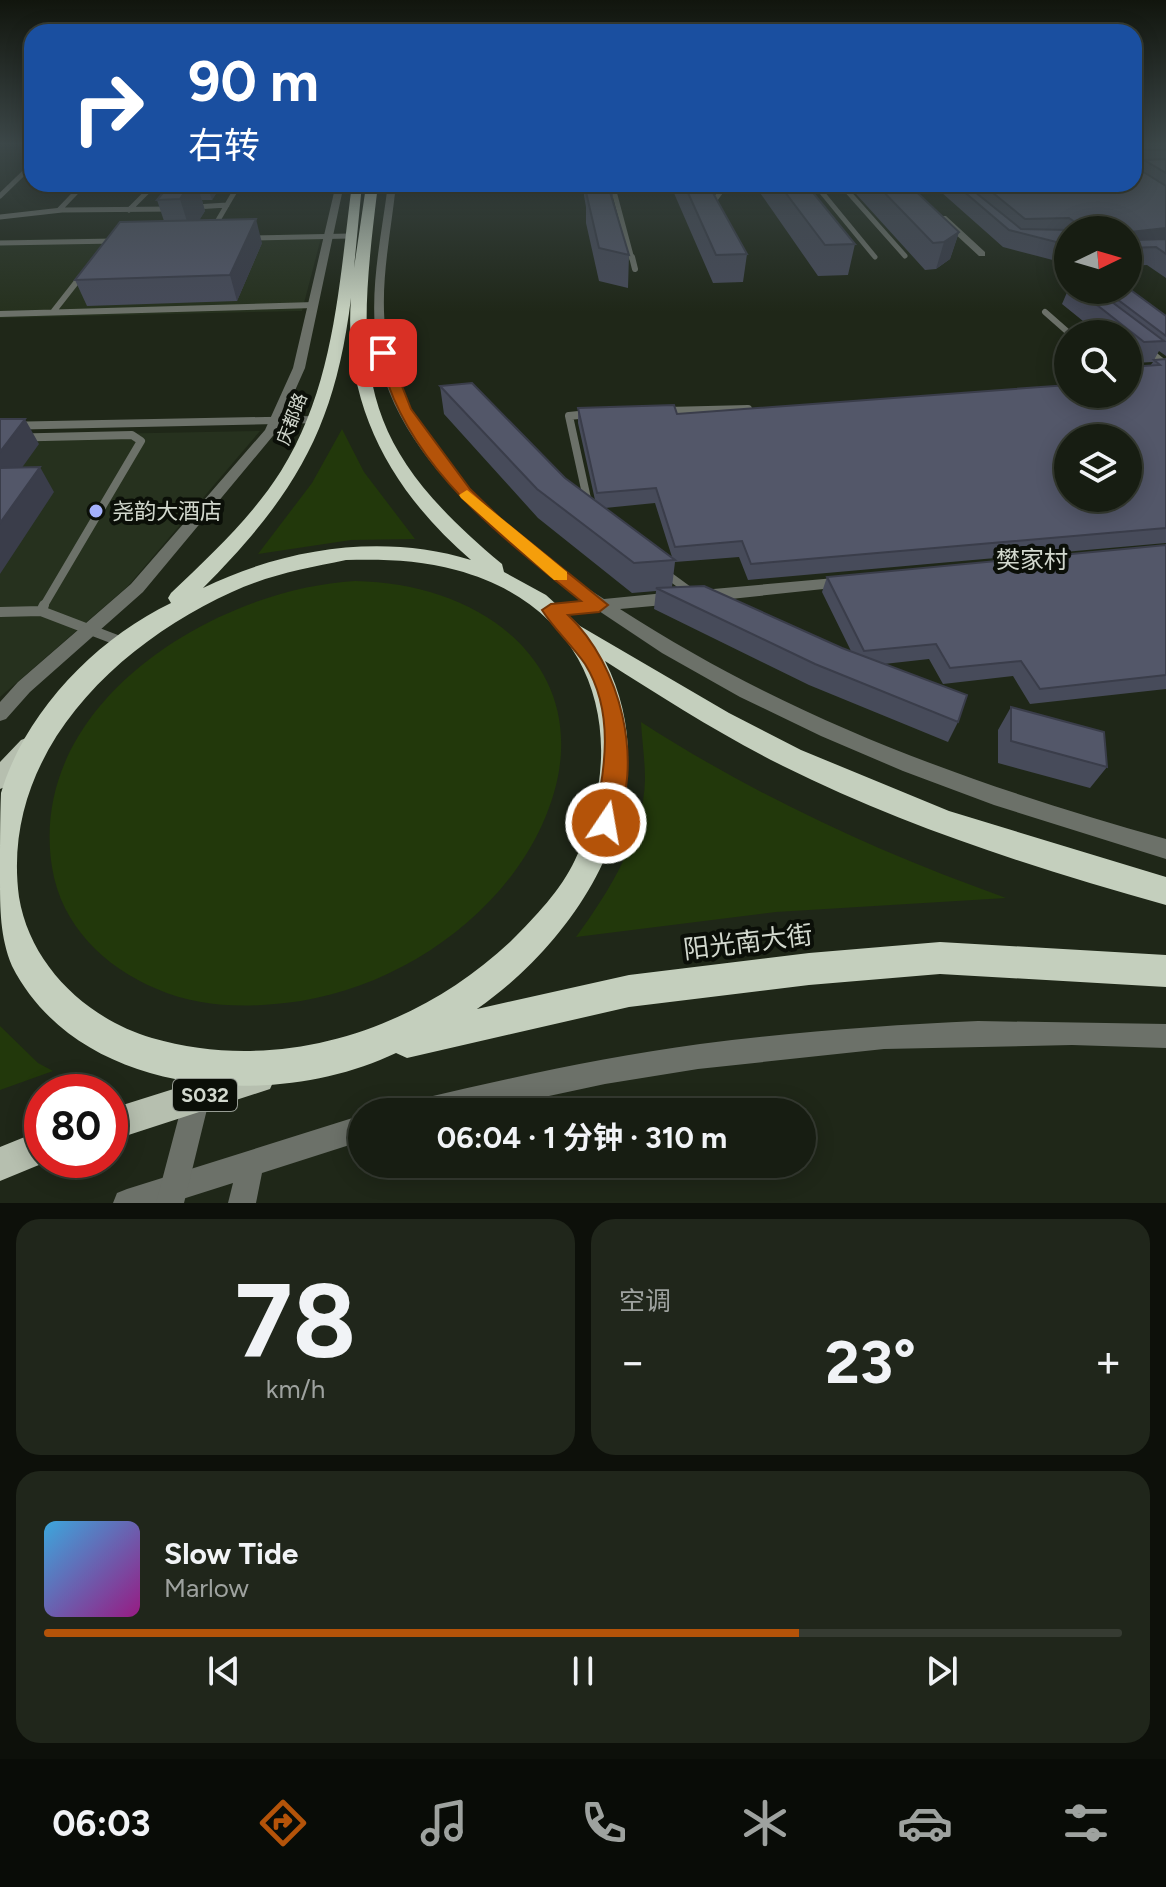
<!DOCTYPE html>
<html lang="zh">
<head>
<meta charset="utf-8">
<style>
	body { margin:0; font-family:Figtree,"Noto Sans SC",sans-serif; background:#20261b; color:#f1f3f6; height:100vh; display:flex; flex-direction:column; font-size:30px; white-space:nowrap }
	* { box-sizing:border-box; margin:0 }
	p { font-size:26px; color:#9ea29f }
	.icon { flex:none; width:44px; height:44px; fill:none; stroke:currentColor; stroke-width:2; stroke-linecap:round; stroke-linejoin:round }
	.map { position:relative; height:1203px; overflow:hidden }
	.details { display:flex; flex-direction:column; gap:16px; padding:16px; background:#0d100a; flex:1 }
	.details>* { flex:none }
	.top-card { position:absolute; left:24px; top:24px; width:1118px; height:168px; border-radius:24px; box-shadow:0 4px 20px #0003,0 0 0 2px #363b32; background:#1a4fa0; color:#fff; overflow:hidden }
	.needle { width:52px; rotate:85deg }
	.fabs { position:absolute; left:1054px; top:216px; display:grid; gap:16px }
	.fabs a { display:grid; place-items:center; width:88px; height:88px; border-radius:50%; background:#171d12; box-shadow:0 4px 20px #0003,0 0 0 2px #363b32; font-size:40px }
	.speed { position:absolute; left:24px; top:1074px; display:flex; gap:16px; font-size:40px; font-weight:700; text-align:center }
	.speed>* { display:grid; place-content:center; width:104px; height:104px; border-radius:50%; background:#171d12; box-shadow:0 4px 20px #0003,0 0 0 2px #363b32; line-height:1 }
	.speed .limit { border:12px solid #d22; background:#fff; color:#111 }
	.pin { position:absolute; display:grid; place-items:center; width:68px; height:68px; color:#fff; margin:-34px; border-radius:16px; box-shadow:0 4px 12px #0006 }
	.me { position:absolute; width:88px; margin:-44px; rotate:12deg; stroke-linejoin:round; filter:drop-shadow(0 0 6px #0008) }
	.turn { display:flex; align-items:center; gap:28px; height:168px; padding:0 32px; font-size:36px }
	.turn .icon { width:104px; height:104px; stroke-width:2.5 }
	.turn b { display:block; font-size:56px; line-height:68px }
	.big { font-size:60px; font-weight:700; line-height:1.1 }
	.details .tile { flex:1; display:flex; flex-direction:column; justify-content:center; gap:12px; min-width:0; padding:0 28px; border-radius:24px; background:#20261b }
	.details .dial { align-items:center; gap:0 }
	.dial b { font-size:104px; line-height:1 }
	.song { display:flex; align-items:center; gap:24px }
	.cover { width:96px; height:96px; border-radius:12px; background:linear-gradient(135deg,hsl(200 70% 55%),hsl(310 70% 35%)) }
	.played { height:8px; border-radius:4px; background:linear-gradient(90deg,#b45309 70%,#363b32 70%) }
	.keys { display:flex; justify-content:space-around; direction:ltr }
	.heat { display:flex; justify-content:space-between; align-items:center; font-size:44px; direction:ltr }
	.details .tiles { flex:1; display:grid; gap:16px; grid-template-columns:1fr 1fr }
	.tile:last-child { grid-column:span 2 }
	.trip { position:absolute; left:348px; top:1098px; width:468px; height:80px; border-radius:40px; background:#171d12; box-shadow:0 4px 20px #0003,0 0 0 2px #363b32; font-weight:700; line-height:80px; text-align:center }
	.menu { display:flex; height:128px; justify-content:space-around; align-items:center; background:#090c07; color:#9ea29f }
	.menu .icon { width:56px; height:56px }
	.menu .current { color:#b45309 }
	.menu b { font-size:36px; color:#f1f3f6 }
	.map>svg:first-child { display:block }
	.built { fill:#26311e }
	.green { fill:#22380b }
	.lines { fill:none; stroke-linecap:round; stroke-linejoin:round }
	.service-far3 { stroke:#6c7169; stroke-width:5 }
	.service-far2 { stroke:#6c7169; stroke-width:6 }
	.service-far1 { stroke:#6c7169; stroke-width:8 }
	.service { stroke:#6c7169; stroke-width:10 }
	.minor { fill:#6c7169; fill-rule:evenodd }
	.tertiary { fill:#6c7169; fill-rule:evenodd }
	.primary { fill:#b6bfaf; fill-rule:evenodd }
	.trunk { fill:#c4cfbd; fill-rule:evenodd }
	.wall { fill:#474b5a; fill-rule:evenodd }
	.shaded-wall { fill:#3a3d4a }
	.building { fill:#535769; stroke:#3a3d4a; stroke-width:2; fill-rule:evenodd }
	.route { fill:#b45309; stroke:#753606; stroke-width:2 }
	.slow { fill:#f59e0b }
	.poi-dot { fill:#a4b1fc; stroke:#0b0f08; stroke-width:3 }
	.labels { text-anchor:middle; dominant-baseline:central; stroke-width:8; stroke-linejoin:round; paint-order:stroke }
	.far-street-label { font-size:18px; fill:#d2d8ce; stroke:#0b0f08 }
	.shield { fill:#0b0f08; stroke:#969c93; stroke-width:2 }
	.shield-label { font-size:20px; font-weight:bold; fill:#d2d8ce }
	.poi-label { font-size:22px; fill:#d2d8ce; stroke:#0b0f08; text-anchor:start }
	.neighbourhood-label { font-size:24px; fill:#d2d8ce; stroke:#0b0f08 }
	.near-street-label { font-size:26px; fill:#d2d8ce; stroke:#0b0f08 }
</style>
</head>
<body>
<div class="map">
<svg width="1166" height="1203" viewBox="0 0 1166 1203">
	<rect width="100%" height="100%" fill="#1f2718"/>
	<path class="built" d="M322 234 302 311 0 318V240Z
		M260 431 128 586 0 697V436Z"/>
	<path class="green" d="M342 429 364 472 415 539 351 540 258 554 312 483Z
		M355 581C494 583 608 680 542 825 500 917 401 985 301 1001 254 1008 202 1009 157 989 104 967 61 925 52 867 26 703 215 589 355 581Z
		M641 722C756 796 877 852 1006 898L776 912 576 937C609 892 644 836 645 779 645 760 642 741 641 722Z
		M0 1026 38 1063 53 1071 0 1090Z"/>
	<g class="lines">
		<path class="service-far3" d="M612 184 632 259
			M815 184 875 257
			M841 184 905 256
			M574 191 594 190
			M0 196 32 165
			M195 207 227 205
			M714 208V201L722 190 720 184
			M59 210 84 184
			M129 210 155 184
			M0 217 62 210 172 209
			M214 227 238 186
			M251 238 350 236
			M0 243 117 241"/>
		<path class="service-far2" d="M632 257 635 269
			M53 312 82 275
			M1045 312 1070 334
			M0 314 314 305
			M1128 334 1166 364
			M712 410 748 409"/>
		<path class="service-far1" d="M667 411 748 409
			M588 414 569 416 588 503
			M0 438 132 435 141 441 43 607
			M665 573 691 592"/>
		<path class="service" d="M41 611 44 605
			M0 612 41 611 122 642"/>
		<path class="minor" d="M336 184H344L305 368 277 431 143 592 30 692 6 719 0 721V702L18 682 131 584 265 430 293 368Z
			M388 184H396C391 234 379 285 386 335 401 445 516 542 604 599L675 592 681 594 683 598 681 602 675 604 620 609C792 720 970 784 1166 839V859L994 805 903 771 821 736 740 697 662 653 599 611 551 616 545 614 543 610 545 606 584 601C498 534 382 448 375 329 371 281 382 232 388 184Z
			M940 216H946L985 252V256H979L940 220Z
			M846 577 854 582 852 586 702 602 694 596 702 590Z
			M978 1021 1166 1024V1048L1072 1045 884 1049 698 1069 605 1084 474 1112H407L411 1103 420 1099C513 1077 605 1057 700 1044 792 1032 885 1025 978 1021Z
			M362 1115V1141L262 1173 256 1203H228L233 1183 170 1203H113L117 1193 127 1189Z"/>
		<path class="tertiary" d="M315 416 319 417V423L0 430V422Z
			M197 1084 206 1088 210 1097 184 1203H156L184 1097 188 1088Z"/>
		<path class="primary" d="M29 737 37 740 41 747C33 762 16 784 0 789V762L21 740Z
			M259 1062 270 1067 275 1078 270 1089 110 1141V1109Z
			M42 1130V1160H51L0 1181V1147Z"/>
		<path class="trunk" d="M352 184H362L354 268 365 193 371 190 377 193C355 372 356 443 502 564L504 572 546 595 580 626 729 713 801 750 949 811 1166 877V905C1035 868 905 827 783 766 721 735 663 698 605 661 671 791 585 934 477 1009L629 975 809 953 940 942 1166 955V987L940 974 809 985 629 1007 407 1058 396 1053C275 1111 79 1098 12 966 0 937 0 909 0 877 0 852 0 817 1 793 25 712 96 639 171 603L168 598 171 593C211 555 252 517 281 471 335 385 339 282 352 184ZM351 298C343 405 391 491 471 560 382 533 285 548 203 588 295 495 335 429 351 298ZM346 560C383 559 420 560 456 570 595 607 633 738 575 860 561 890 535 917 512 940 417 1030 280 1075 152 1038 87 1019 30 965 19 897 0 755 115 645 232 592 268 575 307 568 346 560Z"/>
	</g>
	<path class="wall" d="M1134 143H1166V278L1147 265 1128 266V230H1068V264L1003 247 932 184H1134Z
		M170 184H222L212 200H202L205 211 199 220 262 243 237 301 87 306 75 280 164 221 157 200Z
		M581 184H612L613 192V201L629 255 628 288 599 281 586 223V207L584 196V185H581Z
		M670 184H708L747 254 743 282 713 283Z
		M754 184H806L855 244 848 275 818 276Z
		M847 184H908L959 232 950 259 936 269 925 270Z
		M1068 290H1096L1100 293 1101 290H1128L1166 316V356L1159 351 1154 360 1166 359V543L748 580 739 557 675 562 672 587 851 651 822 592 827 577 1166 545V689L1030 704 1013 676 943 684 929 659 884 664 958 722 948 742 809 685 654 609 656 591 632 593 538 518 444 414 440 386 595 500 578 423V408L677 414 1128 394 1153 362 1133 363 1128 359V334H1099L1062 304ZM655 503 672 557 605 508Z
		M1011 707 1107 767 1090 788 998 763V730Z"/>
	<path class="shaded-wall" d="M190 184H197L205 211 191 234 180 199Z
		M207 184H222L212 200Z
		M256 219 262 243 237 301 230 275Z
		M1166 228V244L1128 248 1131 232Z
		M959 232 950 259 936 269 944 242Z
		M25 419 39 444 3 494 0 489V452Z
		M40 467 54 492 0 574V523Z"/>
	<path class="building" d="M1134 143H1166V150H1138L1135 154 1137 168 1166 186V228L1131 232V237L1136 240 1166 239V254L1156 247 1128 248V230H1078L1080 226 1069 218 1025 219 982 184H1134Z
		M1166 159V173L1144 160Z
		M170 184H190L180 199 157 200Z
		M588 184H612L613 192H610L629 255 599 248 586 192H590Z
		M684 184H708L747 254 716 255Z
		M779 184H806L855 244 825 245Z
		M876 184H908L959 232 944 242 933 243Z
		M955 184H965L1021 229 1069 230 1068 245 1009 230Z
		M256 219 230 275 75 280 120 222Z
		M1128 288 1166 316V336L1105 290H1128Z
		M1078 290H1096L1164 341 1144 342Z
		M1166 359V528L751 564 742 541 675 547 656 488 597 493 578 408 674 405 677 414 1068 385V394H1128V367L1160 365 1154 360ZM1068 438H1128V498H1068Z
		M472 383 565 478 675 560 634 563 537 489 440 386Z
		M0 419H25L0 452Z
		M40 467 0 523V468Z
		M1166 545V675L1040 689 1021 661 950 668 936 644 864 651 827 577Z
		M704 586 842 648 967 695 958 722 815 664 656 588Z
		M1011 707 1104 732 1107 767 1011 741Z"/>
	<linearGradient id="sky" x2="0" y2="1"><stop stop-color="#11150d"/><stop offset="0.46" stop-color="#3c4748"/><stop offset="1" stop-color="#3c4748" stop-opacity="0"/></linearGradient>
	<rect width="1166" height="312" fill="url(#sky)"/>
	<path class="route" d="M378 350 389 353 411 409 470 489 500 518 608 605 599 612 568 615C621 665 645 763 614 830L606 833 598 830 594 823C605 771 615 712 585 664 572 645 554 629 542 610L551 604 581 601C507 541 421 477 388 384 384 374 377 360 378 350Z"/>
	<path class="slow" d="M467 490 567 572V580H554L461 498 459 495Z"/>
	<circle class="poi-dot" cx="96" cy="511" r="8"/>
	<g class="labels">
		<g class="far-street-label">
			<text transform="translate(292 419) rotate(-69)">庆都路</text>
		</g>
		<rect class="shield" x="173" y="1079" width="64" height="32" rx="6"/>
		<g class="shield-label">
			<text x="205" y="1095">S032</text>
		</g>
		<g class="poi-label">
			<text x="112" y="511">尧韵大酒店</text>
		</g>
		<g class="neighbourhood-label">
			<text x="1032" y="559">樊家村</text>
		</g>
		<g class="near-street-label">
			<text transform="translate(748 942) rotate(-7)">阳光南大街</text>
		</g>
	</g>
</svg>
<div class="fabs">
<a><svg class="needle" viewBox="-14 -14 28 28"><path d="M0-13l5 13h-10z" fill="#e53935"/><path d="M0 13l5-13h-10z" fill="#9ea29f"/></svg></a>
<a><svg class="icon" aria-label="search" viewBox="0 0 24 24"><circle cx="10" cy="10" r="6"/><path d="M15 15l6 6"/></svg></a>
<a><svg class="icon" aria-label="layers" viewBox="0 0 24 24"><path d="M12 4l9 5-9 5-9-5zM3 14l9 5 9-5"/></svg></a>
</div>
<div class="speed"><div class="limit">80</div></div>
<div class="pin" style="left:383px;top:353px;background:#d93025"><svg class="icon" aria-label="arrive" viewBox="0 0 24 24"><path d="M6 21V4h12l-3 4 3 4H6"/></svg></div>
<svg class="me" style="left:606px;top:823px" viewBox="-20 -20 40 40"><circle r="17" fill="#b45309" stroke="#fff" stroke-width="3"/><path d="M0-11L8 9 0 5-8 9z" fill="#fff"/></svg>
<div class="trip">06:04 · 1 分钟 · 310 m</div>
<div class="top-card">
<div class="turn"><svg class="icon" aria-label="right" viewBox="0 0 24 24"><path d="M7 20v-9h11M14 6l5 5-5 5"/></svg><div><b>90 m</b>右转</div></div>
</div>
</div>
<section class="details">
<div class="tiles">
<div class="tile dial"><b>78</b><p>km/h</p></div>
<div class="tile"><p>空调</p>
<div class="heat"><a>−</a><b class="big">23°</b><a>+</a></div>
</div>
<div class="tile">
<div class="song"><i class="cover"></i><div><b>Slow Tide</b><p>Marlow</p></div></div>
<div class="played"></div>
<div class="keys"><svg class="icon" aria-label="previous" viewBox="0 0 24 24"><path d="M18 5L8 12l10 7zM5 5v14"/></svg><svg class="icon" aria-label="pause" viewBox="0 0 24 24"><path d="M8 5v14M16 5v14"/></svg><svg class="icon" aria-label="next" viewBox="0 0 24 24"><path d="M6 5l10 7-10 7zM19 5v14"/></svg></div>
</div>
</div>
</section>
<nav class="menu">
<b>06:03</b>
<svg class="icon current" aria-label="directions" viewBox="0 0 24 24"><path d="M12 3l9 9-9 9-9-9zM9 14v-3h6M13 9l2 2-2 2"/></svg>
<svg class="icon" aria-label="music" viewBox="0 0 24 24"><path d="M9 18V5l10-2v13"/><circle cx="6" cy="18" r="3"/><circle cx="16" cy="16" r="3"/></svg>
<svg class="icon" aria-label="phone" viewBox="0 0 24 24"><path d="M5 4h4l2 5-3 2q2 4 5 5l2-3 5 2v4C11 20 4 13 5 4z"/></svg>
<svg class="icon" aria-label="climate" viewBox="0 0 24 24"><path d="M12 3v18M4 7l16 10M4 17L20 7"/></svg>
<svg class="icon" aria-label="car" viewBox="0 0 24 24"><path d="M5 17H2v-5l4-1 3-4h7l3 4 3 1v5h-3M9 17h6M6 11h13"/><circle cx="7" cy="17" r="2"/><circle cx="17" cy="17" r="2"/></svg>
<svg class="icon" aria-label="filters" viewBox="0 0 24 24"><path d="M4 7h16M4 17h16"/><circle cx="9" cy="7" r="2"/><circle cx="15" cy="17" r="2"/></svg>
</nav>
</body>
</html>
